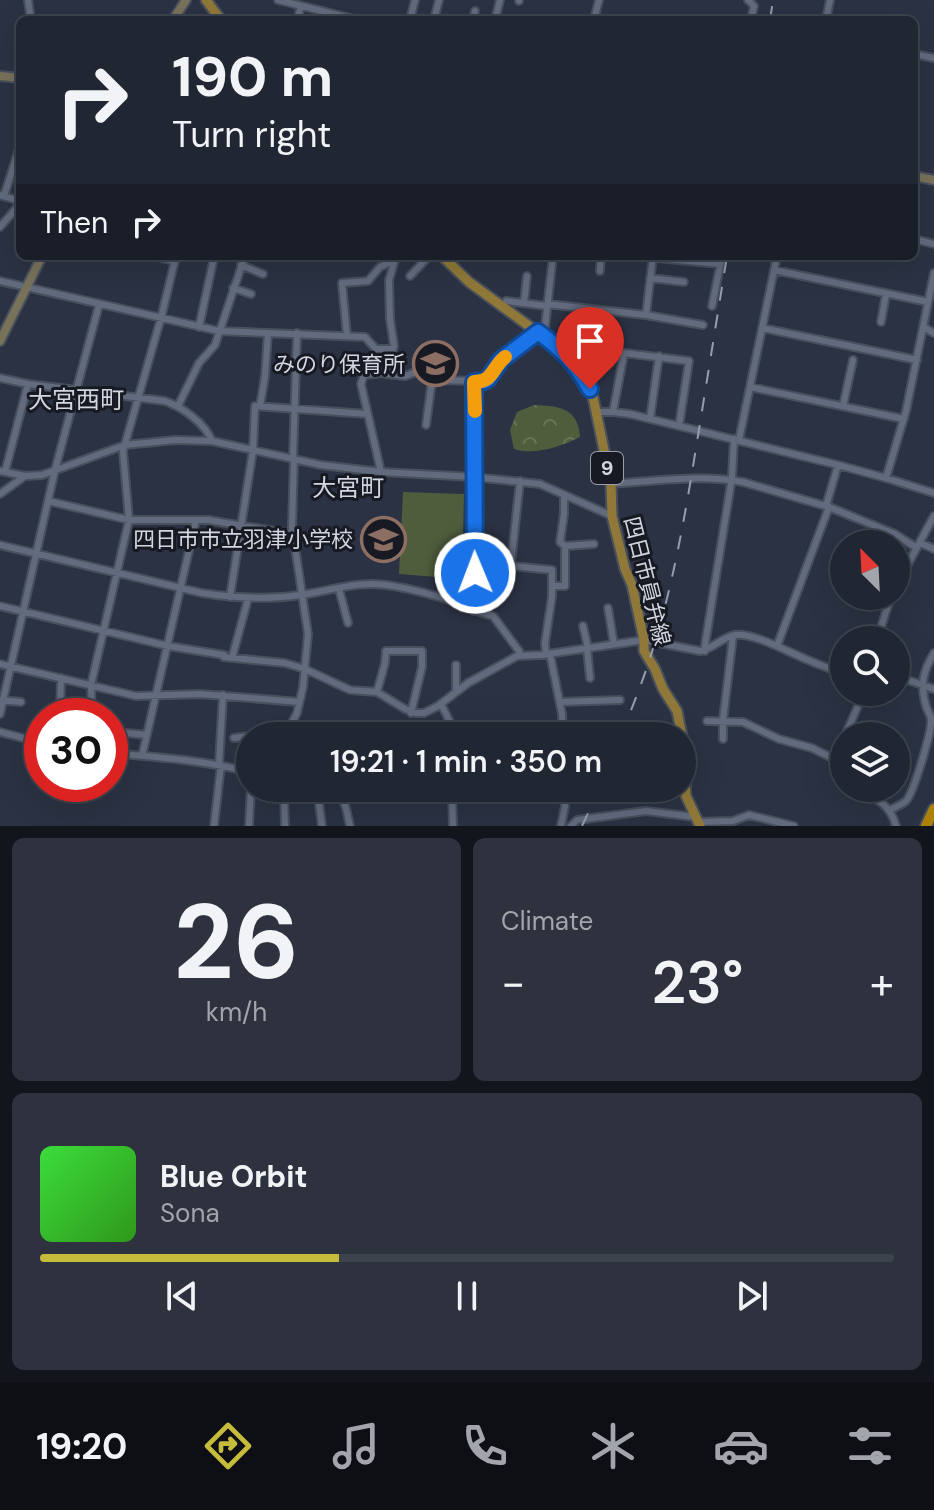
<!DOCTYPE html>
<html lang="en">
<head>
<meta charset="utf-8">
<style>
	body { margin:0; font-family:"DM Sans","Noto Sans JP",sans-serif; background:#2d323e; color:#f1f3f6; height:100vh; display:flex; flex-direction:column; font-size:30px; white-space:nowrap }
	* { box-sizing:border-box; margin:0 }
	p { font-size:26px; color:#a2a5ac }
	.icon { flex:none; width:44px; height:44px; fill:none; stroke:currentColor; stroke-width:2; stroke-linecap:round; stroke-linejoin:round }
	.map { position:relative; height:826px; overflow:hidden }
	.sheet { display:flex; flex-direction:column; gap:12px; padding:12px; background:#12151c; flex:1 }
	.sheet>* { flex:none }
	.hud { position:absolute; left:16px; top:16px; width:902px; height:244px; border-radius:12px; box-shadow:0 8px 32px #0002,0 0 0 2px #3d434d; background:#202632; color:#f1f3f6; overflow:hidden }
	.needle { width:52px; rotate:336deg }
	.buttons { position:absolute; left:830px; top:530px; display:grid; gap:16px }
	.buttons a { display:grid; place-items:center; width:80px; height:80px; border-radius:50%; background:#202632; box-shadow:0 8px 32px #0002,0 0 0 2px #3d434d; font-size:40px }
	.speed { position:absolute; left:24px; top:698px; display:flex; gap:16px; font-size:40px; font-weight:700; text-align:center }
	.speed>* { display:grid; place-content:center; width:104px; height:104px; border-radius:50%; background:#202632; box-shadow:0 8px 32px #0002,0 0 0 2px #3d434d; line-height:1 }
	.speed .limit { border:12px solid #d22; background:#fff; color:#111 }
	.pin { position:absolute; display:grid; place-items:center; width:68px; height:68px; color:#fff; margin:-82px -34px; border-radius:50% 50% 50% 0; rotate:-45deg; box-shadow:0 0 8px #0007 }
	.pin .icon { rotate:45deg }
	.me { position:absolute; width:88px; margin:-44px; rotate:359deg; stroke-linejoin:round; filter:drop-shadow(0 0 6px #0008) }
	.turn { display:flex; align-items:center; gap:28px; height:168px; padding:0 24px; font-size:36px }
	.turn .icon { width:104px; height:104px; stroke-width:2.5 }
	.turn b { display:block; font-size:56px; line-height:68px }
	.then { display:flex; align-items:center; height:76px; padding:0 24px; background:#0003; gap:16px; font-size:30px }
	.big { font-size:60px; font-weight:600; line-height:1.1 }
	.sheet .card { flex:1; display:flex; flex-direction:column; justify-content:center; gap:12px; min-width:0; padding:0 28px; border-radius:12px; background:#2d323e }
	.sheet .dial { align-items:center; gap:0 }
	.dial b { font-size:104px; line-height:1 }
	.song { display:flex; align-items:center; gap:24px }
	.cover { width:96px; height:96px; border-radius:12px; background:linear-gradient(135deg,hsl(120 70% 55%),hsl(110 70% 35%)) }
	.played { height:8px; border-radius:4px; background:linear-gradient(90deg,#c6bc3c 35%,#3d434d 35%) }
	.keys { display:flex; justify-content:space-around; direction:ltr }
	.heat { display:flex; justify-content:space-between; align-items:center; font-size:44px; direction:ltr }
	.sheet .tiles { flex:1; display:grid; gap:12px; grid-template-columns:1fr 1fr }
	.card:last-child { grid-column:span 2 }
	.trip { position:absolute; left:236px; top:722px; width:460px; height:80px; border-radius:40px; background:#202632; box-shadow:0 8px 32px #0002,0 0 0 2px #3d434d; font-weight:600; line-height:80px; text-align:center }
	.tab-bar { display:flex; height:128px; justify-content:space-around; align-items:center; background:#0d0f14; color:#a2a5ac }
	.tab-bar .icon { width:56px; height:56px }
	.tab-bar .active { color:#c6bc3c }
	.tab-bar b { font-size:36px; color:#f1f3f6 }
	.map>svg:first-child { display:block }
	.grass { fill:#4f5d3c }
	.forest { fill:url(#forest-crowns) }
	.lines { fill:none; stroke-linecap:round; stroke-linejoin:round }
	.street-casing { stroke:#484f5d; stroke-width:10 }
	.secondary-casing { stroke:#484f5d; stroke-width:12 }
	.primary-casing { stroke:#484f5d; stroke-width:13 }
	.highway-casing { stroke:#484f5d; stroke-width:14 }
	.street { stroke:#626b7e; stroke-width:6 }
	.secondary { stroke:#78725b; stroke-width:8 }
	.primary { stroke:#8f7838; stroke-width:9 }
	.highway { stroke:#ad8109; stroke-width:10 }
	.rail { stroke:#979daa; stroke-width:2; stroke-dasharray:14 14; stroke-linecap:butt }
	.route-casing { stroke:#114b97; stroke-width:20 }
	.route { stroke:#1a73e8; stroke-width:14 }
	.slow { stroke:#f59e0b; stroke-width:14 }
	.labels { text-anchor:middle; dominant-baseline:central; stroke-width:6; stroke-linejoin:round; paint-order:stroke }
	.shield { fill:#171a22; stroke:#999ea8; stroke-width:2 }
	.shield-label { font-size:20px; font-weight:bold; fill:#d1d6e1 }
	.poi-label { font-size:22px; fill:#d1d6e1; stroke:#171a22; text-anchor:end }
	.street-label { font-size:22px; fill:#d1d6e1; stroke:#171a22 }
	.neighbourhood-label { font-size:24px; fill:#d1d6e1; stroke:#171a22 }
</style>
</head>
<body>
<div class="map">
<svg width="934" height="826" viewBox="0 0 934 826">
	<defs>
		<pattern id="forest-crowns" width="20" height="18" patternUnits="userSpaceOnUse" patternTransform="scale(2)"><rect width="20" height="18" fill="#4f5d3c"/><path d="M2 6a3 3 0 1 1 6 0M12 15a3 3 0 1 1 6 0" fill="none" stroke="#677458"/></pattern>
	</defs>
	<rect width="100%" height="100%" fill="#2b3243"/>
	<path class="grass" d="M403 492 464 494 462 579 399 574Z"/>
	<path class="forest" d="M534 405C558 406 578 407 580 437 563 446 533 456 514 449L510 430 517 412Z"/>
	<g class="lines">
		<defs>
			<path id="street" d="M28 0 31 20
				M278 0 358 20
				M748 0 754 6 751 20
				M519 1V0
				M297 20 301 6
				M410 20 415 0
				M434 20 439 0
				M473 20 475 11
				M495 20 500 0
				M594 20 599 0
				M826 20 830 0
				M914 54 934 58
				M0 195 20 201
				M4 196 20 146
				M0 227 20 204
				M914 239 934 244
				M154 256 174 261
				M637 256 720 264
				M653 256 646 315 703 325
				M241 265 263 274
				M774 270 928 302
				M600 271 601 256
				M410 276 429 256
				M650 278 684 282
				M0 281 219 331 365 337 376 349H393
				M233 288 251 294
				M506 301 547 306
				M524 303 527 276
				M547 304 646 315
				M712 306 722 256
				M881 322 886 294
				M199 327 213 262
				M923 327 934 333
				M762 328 917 360
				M592 333 594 310
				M347 336 342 283 368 281 380 267 395 260
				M544 336 553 256
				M386 374 394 346 390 319 389 280 396 256
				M0 378 28 384 165 401C182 407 205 423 212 441
				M750 387 904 419
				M178 406 199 363 215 345 245 256
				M260 406 265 376 268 333
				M843 406 853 360
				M596 412H613L630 414 838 465 886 478 934 493
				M613 412 624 353 689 361 679 426
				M650 419 659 356
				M426 425 432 380
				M739 440 777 256
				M293 459 297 333
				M0 471 25 476 42 475 125 445 175 440 212 441 321 465 381 472 474 477 540 484 612 516
				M5 472 28 384
				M381 472 361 384 364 375 380 373 405 376 416 372 424 374 432 380 485 381 501 360 538 332
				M886 478 906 411 934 273
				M611 484C654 481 700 474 743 482L829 507 895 534 917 548
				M0 494 25 476
				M564 495V514L560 542 565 546
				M48 501 129 520H208L292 534
				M826 506 838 465
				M920 543 934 549
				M0 545 202 593C235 598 267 600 300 595 324 592 350 583 374 584 398 585 423 592 446 599 462 605 476 612 493 616L519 651 520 656
				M512 566 552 570V596L545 643 546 654
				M509 582 520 481
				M552 586H565V546L594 544
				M896 586 934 516
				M339 589 348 623
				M230 597 253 450 255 406 367 414
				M0 606 168 646 224 655V657L285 663 305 669 350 690 377 692 405 709 416 713H424L438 706 468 683 517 656 541 655 644 640 700 651C713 649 722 637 735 635 753 632 790 653 808 660 819 665 832 669 844 674
				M608 608 614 644
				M474 611 475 573 474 382
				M583 626 588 648
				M877 640 891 596
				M777 646 829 507
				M587 648 590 678
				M705 651V645L732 477 734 439
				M550 654 562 714 563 736
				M232 658 248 599
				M0 664 136 696 200 694 299 702
				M456 665V692
				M896 676 934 689
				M377 692 385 663 386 651H422V667L411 713
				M0 700 21 702
				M560 702 620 700
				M441 704 452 726 453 736
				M0 714 55 470 99 305
				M60 716 61 678
				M92 716 91 685 129 520 123 451 161 318 176 256
				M707 721 743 722 779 739 812 748 836 760
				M0 732 42 743
				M126 733 147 735
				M253 736 275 733 283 736
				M285 736 297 713 303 687 308 634 292 527 294 459
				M845 736 864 692
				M234 738 250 736
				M723 739V720L733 636
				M844 739C838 756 827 770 844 783
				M110 753C159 757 202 760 250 772
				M142 756 196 520
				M219 764 223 695
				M284 788 285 826
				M317 788 322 826
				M336 788 340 791 452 790
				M854 788C874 797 890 803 896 826
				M452 790 453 826
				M340 791 346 808 350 826
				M890 810C895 807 901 805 906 801 914 792 933 728 931 718 930 714 927 710 926 706 920 685 923 671 934 653
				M699 822 733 821 749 815 794 826
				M214 826 221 765
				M249 826 251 788
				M561 826 565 806V788
				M571 826 577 820 646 811 695 817"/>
			<path id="secondary" d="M173 20 186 0
				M0 76 20 78
				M914 176 934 180
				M0 341 42 256"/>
			<path id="primary" d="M206 0 221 20
				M442 256 469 282 563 351C576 365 586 379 593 397L611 484 612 516 625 569 632 585 644 640V651L655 669 663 689 677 711 682 736
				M682 739 686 796 700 826"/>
			<path id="highway" d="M926 826 934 809"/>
		</defs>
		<use href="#street" class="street-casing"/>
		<use href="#secondary" class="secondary-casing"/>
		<use href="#primary" class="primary-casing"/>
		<use href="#highway" class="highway-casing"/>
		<use href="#street" class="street"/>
		<use href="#secondary" class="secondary"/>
		<use href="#primary" class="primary"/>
		<use href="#highway" class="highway"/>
		<path class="rail" d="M770 20 773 0
			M620 736C664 638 680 547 697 442 707 380 717 318 727 256
			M582 826 600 788"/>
	</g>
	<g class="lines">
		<defs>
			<path id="route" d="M475 573 474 382 485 381 488 379 501 360 538 332C562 349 575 363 590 389"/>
		</defs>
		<use href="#route" class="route-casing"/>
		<use href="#route" class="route"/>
		<path class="slow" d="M475 411 474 382C494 381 491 369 505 357"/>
	</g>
	<defs>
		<symbol id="school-ring" viewBox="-11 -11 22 22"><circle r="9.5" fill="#171a22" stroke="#8d6e63" stroke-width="1.5"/><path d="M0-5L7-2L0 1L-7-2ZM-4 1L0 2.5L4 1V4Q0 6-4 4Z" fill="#8d6e63"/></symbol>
	</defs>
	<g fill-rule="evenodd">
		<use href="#school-ring" x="410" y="338" width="51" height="51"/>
		<use href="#school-ring" x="358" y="514" width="51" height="51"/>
	</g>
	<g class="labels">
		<rect class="shield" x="591" y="452" width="32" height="32" rx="6"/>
		<g class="shield-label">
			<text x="607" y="468">9</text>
		</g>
		<g class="poi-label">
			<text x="405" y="364">みのり保育所</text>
			<text x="353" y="539">四日市市立羽津小学校</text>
		</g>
		<g class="street-label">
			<text transform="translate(647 581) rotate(76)">四日市員弁線</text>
		</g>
		<g class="neighbourhood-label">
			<text x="76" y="399">大宮西町</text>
			<text x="348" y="487">大宮町</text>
		</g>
	</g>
</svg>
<div class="buttons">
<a><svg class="needle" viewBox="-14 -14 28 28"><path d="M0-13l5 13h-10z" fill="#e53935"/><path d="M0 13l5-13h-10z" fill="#a2a5ac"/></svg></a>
<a><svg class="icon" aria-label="search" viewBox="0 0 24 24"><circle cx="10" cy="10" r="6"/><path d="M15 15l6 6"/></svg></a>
<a><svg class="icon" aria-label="layers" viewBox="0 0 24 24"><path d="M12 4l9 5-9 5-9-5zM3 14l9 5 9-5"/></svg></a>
</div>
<div class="speed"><div class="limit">30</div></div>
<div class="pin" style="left:590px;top:389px;background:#d93025"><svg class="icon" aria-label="arrive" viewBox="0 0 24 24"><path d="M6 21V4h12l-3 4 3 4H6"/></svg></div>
<svg class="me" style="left:475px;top:573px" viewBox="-20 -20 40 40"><circle r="17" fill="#1a73e8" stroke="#fff" stroke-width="3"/><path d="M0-11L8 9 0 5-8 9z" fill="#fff"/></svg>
<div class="trip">19:21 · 1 min · 350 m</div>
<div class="hud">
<div class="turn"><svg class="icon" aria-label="right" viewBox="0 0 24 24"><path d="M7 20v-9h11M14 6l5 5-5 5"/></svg><div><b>190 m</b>Turn right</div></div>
<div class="then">Then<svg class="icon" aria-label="right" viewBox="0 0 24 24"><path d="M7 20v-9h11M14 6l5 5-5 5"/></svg></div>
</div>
</div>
<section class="sheet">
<div class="tiles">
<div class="card dial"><b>26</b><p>km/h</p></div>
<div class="card"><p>Climate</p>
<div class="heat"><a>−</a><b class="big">23°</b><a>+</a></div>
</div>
<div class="card">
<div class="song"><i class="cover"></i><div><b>Blue Orbit</b><p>Sona</p></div></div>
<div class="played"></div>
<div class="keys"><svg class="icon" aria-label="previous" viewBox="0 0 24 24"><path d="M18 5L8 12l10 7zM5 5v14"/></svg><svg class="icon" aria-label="pause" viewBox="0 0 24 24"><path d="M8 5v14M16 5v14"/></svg><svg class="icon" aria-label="next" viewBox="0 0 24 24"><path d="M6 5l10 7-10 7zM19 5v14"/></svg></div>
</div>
</div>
</section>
<nav class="tab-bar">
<b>19:20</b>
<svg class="icon active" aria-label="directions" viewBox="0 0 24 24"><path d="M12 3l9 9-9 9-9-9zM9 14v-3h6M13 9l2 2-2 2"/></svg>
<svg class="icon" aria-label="music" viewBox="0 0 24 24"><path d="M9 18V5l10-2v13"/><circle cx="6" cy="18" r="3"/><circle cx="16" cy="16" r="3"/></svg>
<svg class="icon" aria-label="phone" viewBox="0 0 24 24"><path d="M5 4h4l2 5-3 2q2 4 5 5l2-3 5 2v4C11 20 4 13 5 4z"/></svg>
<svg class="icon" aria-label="climate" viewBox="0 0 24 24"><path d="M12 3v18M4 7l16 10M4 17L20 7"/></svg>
<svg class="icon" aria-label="car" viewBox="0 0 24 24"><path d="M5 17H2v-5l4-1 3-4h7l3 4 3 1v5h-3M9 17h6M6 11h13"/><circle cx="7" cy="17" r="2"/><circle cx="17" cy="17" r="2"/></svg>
<svg class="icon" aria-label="filters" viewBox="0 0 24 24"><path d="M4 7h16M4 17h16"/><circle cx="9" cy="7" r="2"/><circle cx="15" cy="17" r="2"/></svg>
</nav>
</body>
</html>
